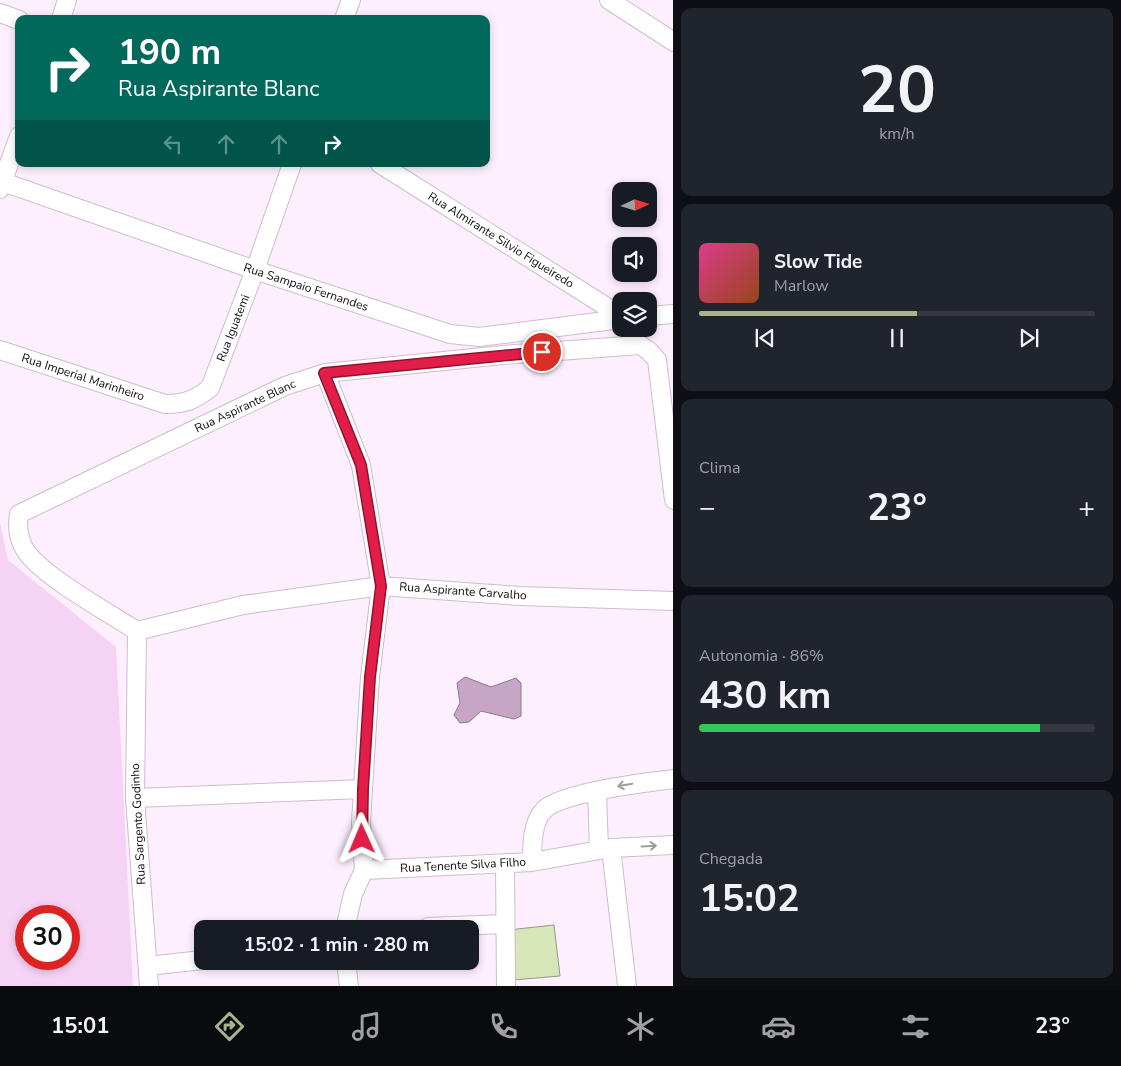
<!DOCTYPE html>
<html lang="pt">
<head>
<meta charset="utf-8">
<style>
	body { margin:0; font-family:"Nunito Sans",sans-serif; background:#20242c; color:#f1f3f6; height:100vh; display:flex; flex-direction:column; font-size:19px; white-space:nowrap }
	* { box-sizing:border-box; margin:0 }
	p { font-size:16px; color:#9ea1a6 }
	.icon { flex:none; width:28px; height:28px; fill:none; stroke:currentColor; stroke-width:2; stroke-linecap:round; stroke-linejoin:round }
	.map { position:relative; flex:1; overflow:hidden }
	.sheet { display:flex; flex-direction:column; gap:8px; padding:8px; background:#0d0f14; width:448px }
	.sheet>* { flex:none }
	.banner { position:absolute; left:15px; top:15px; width:475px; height:152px; border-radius:10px; box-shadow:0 2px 8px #0003; background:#00695c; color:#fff; overflow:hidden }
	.needle { width:32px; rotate:86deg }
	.fabs { position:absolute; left:612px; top:182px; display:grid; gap:10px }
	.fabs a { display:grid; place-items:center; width:45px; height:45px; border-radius:10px; background:#171b24; box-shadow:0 2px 8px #0003; font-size:25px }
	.speed { position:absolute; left:15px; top:905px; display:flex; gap:10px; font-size:25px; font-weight:700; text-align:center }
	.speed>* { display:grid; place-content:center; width:65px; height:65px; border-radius:50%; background:#171b24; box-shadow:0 2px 8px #0003; line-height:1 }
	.speed .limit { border:8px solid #d22; background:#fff; color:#111 }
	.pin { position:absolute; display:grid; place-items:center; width:42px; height:42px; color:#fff; margin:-21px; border:2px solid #fff; border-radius:50%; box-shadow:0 1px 5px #0007 }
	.me { position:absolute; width:55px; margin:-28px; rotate:359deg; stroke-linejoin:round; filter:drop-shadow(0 0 4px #0008) }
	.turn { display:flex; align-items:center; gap:18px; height:105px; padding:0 20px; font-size:22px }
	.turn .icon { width:65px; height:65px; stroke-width:2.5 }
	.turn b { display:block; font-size:35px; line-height:42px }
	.lanes { display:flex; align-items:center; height:48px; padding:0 20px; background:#0003; justify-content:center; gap:25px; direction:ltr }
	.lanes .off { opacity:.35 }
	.big { font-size:38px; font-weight:700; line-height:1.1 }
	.sheet .card { flex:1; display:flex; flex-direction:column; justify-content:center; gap:8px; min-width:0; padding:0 18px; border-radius:10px; background:#20242c }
	.sheet .dial { align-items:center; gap:0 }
	.dial b { font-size:65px; line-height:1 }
	.song { display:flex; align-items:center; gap:15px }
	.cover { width:60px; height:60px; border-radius:8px; background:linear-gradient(135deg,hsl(330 70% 55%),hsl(20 70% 35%)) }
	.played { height:5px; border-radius:2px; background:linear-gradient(90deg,#a9b38e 55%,#363941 55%) }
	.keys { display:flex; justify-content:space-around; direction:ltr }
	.heat { display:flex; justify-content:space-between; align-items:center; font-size:28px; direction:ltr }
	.charge { height:8px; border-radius:4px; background:linear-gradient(90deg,#34c759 86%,#363941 0) }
	.trip { position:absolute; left:194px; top:920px; width:285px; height:50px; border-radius:10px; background:#171b24; box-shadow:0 2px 8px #0003; font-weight:700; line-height:50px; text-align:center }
	.menu { display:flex; height:80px; justify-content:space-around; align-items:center; background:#090b0e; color:#9ea1a6 }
	.menu .icon { width:35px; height:35px }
	.menu .current { color:#a9b38e }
	.menu b { font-size:22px; color:#f1f3f6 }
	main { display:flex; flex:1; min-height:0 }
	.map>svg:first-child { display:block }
	.green { fill:#f5d3f5; fill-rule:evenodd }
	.water { fill:#c7a5c7; stroke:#907690 }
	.building { fill:#d7e6b9; stroke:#939a85 }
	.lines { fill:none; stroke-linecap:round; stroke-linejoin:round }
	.minor-casing { stroke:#cebcce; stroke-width:20 }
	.minor { stroke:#fff; stroke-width:18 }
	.oneway { stroke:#9f9d9f }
	.route-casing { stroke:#92132f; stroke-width:12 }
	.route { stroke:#e11d48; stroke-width:9 }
	.labels { text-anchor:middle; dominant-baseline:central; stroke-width:4.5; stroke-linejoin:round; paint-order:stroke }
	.street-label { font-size:12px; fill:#0f090f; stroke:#fff }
</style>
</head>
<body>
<main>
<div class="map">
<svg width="674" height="986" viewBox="0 0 674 986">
	<rect width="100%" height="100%" fill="#feeffe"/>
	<path class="green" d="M0 523 8 560 116 647 133 986H0ZM26 916H69V959H26Z"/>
	<path class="water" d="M465 677 491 687 516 678 521 683V716L514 719 481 711 469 722 460 723 454 715 460 703 457 683Z"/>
	<path class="building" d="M554 925 560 976 513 980 508 930Z"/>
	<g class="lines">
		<defs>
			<path id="minor" d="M609 0 674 42
				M0 13 19 20
				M61 19 67 0
				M344 19 351 0
				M380 164 621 316
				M0 181 255 270 450 334 479 337 621 319
				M0 189 19 136
				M649 316 674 314
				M0 350 165 404C185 404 195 400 210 388L255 270 292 164
				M325 373 361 465 381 586 370 677 363 789 361 823 364 870 353 894 345 929
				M137 631C109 613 38 574 24 548 18 537 17 526 19 514L285 386 325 373 503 355 640 345 649 351 657 360 674 500
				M137 631 243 605 381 586 520 596 674 601
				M137 631 135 798 149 986
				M597 792 599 850
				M135 798 363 789
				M611 848 627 986
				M532 862C532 846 532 822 544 810 560 793 648 782 674 779
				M505 863 506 986
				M364 870 532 862 611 848 674 845
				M428 927 504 924
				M346 961 349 986
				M148 966 202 960"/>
		</defs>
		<use href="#minor" class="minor-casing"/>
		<use href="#minor" class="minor"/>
	</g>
	<defs><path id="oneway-shaft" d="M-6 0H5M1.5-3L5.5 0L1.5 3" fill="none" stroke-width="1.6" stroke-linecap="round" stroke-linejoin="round" transform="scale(1.25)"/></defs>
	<g class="oneway">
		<use href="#oneway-shaft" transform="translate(625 785) rotate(170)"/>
		<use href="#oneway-shaft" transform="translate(649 846) rotate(-3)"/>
	</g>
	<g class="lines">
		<defs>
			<path id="route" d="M362 839 363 789 370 677 381 586 361 465 324 373 542 352"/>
		</defs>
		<use href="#route" class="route-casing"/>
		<use href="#route" class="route"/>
	</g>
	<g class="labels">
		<g class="street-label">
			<text transform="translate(501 240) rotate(32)">Rua Almirante Silvio Figueiredo</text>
			<text transform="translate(306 287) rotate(18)">Rua Sampaio Fernandes</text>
			<text transform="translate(233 328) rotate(-69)">Rua Iguatemi</text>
			<text transform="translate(83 377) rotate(18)">Rua Imperial Marinheiro</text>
			<text transform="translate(245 406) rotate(-25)">Rua Aspirante Blanc</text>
			<text transform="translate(463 591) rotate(4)">Rua Aspirante Carvalho</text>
			<text transform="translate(138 824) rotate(-93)">Rua Sargento Godinho</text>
			<text transform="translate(463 865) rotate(-3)">Rua Tenente Silva Filho</text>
		</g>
	</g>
</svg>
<div class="fabs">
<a><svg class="needle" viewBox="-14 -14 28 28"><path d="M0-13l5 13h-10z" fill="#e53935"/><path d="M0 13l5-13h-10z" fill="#9ea1a6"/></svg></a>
<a><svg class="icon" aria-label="sound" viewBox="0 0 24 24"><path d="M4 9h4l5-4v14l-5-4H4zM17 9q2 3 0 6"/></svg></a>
<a><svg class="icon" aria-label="layers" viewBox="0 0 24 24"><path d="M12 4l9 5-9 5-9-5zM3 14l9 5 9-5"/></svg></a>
</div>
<div class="speed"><div class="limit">30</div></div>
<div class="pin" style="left:542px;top:352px;background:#d93025"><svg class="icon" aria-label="arrive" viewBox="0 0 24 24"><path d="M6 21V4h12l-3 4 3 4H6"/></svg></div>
<svg class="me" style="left:362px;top:839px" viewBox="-20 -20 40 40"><path d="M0-17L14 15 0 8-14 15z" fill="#e11d48" stroke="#fff" stroke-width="4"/></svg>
<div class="trip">15:02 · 1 min · 280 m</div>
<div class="banner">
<div class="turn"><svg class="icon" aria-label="right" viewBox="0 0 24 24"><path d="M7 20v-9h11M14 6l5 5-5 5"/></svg><div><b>190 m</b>Rua Aspirante Blanc</div></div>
<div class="lanes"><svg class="icon off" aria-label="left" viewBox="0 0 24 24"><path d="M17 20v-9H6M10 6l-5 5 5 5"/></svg><svg class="icon off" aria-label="ahead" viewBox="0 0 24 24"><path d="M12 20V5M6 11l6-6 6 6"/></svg><svg class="icon off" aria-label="ahead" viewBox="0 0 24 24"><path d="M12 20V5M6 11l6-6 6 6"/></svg><svg class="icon" aria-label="right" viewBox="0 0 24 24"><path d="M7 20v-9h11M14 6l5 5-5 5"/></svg></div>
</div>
</div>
<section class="sheet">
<div class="card dial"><b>20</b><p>km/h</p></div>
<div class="card">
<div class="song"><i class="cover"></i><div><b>Slow Tide</b><p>Marlow</p></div></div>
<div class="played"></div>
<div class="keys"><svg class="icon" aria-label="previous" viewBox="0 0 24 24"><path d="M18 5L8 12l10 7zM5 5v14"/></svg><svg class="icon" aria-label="pause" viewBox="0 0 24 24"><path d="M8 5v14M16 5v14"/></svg><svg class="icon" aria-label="next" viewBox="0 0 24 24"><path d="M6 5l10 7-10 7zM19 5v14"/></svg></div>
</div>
<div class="card"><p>Clima</p>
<div class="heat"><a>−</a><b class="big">23°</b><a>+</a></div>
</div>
<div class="card"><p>Autonomia · 86%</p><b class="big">430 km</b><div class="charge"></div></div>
<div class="card"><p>Chegada</p><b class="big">15:02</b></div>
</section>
</main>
<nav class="menu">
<b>15:01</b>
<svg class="icon current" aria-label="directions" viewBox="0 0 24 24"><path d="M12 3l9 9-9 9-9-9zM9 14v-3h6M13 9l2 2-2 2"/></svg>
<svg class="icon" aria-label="music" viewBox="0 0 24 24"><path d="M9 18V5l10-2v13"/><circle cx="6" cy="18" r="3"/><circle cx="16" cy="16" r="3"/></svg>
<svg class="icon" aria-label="phone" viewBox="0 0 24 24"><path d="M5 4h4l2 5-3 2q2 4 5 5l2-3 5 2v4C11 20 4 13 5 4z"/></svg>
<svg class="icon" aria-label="climate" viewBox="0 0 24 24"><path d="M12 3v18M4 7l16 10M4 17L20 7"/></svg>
<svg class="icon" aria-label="car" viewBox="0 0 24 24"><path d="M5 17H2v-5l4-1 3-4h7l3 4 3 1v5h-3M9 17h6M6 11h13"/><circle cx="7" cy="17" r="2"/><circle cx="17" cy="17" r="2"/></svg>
<svg class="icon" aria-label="filters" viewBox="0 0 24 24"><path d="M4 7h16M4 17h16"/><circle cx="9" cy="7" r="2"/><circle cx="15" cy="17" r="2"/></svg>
<b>23°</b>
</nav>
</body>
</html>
